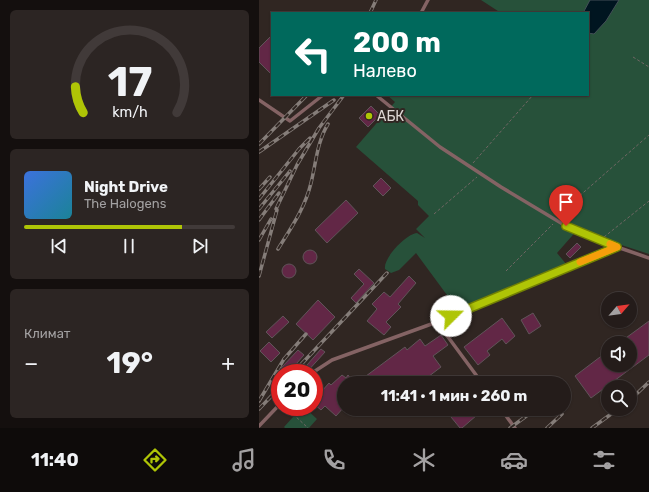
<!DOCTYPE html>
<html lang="ru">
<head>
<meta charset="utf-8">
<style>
	body { margin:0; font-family:Rubik,sans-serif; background:#2c2523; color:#f1f3f6; height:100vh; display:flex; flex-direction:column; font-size:15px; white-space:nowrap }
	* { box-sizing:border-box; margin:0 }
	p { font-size:13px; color:#a3a1a2 }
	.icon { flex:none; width:22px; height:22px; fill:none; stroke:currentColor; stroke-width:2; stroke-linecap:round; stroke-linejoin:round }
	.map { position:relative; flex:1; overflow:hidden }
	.sheet { display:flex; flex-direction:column; gap:10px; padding:10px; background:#140f0e; width:259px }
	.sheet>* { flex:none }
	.banner { position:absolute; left:12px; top:12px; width:318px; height:84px; border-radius:0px; box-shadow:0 1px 3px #0004,0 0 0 1px #413a39; background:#00695c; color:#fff; overflow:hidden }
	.needle { width:26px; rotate:62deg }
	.fabs { position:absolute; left:342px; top:292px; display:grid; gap:8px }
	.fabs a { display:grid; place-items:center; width:36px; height:36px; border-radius:50%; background:#241c1a; box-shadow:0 1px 3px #0004,0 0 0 1px #413a39; font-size:20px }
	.speed { position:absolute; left:12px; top:364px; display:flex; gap:8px; font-size:20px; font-weight:700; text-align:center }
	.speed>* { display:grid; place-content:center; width:52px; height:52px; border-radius:50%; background:#241c1a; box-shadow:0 1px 3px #0004,0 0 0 1px #413a39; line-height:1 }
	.speed .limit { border:6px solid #d22; background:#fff; color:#111 }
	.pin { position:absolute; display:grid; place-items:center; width:34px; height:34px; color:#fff; margin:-41px -17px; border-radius:50% 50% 50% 0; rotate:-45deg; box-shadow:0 0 4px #0007 }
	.pin .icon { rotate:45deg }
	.me { position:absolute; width:44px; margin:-22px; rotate:68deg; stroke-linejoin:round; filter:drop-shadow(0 0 3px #0008) }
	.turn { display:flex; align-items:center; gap:14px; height:84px; padding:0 16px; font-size:18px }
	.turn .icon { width:52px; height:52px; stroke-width:2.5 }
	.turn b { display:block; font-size:28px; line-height:34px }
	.big { font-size:30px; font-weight:700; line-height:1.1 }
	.sheet .tile { flex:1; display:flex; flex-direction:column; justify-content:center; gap:6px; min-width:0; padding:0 14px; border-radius:6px; background:#2c2523 }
	.sheet .dial { align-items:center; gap:0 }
	.dial svg { height:104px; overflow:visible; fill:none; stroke:#413a39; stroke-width:7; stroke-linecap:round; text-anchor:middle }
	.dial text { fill:#f1f3f6; stroke:none }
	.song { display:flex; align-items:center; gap:12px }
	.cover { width:48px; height:48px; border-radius:6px; background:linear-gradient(135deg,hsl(220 70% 55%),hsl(190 70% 35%)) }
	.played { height:4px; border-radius:2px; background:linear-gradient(90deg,#afc506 75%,#413a39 75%) }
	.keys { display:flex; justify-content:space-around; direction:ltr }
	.heat { display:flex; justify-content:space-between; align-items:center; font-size:22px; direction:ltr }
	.trip { position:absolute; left:78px; top:376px; width:234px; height:40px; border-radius:20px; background:#241c1a; box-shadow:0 1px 3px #0004,0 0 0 1px #413a39; font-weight:700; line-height:40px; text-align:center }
	.dock { display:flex; height:64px; justify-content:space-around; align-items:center; background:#0e0b0a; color:#a3a1a2 }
	.dock .icon { width:28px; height:28px }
	.dock .selected { color:#afc506 }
	.dock b { font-size:18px; color:#f1f3f6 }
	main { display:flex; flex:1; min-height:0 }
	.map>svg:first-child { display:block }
	.green { fill:#27513a }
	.water { fill:#001520; stroke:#434f56 }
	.building { fill:#622746; stroke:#605459 }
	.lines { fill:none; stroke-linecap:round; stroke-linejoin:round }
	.path { stroke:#706764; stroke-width:1; stroke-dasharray:3 2; stroke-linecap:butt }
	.lane { stroke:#846364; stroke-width:3.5 }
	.rail-casing { stroke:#857d79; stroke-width:3.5 }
	.rail { stroke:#302622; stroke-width:2; stroke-dasharray:6; stroke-linecap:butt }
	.route-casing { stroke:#728004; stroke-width:10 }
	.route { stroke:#afc506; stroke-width:7 }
	.slow { stroke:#f59e0b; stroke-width:7 }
	.poi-dot { fill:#afc506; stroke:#302622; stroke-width:1.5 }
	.labels { text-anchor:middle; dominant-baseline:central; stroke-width:4; stroke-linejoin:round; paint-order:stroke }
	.poi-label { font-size:14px; fill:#ded7d4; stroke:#302622; text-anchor:start }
</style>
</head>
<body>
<main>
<section class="sheet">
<div class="tile dial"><svg viewBox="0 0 100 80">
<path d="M14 69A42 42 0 1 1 86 69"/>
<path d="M14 69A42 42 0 0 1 8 49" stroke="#afc506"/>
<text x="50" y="56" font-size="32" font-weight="700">17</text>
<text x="50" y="72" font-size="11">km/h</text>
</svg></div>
<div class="tile">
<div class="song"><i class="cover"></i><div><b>Night Drive</b><p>The Halogens</p></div></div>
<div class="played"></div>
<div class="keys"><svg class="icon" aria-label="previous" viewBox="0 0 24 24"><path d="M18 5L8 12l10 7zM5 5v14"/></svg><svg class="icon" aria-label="pause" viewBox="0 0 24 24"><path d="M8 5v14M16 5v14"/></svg><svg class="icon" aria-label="next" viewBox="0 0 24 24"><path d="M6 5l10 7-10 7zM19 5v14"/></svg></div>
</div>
<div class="tile"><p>Климат</p>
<div class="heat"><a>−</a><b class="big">19°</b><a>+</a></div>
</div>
</section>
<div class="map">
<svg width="390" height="428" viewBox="0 0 390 428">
	<rect width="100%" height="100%" fill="#302622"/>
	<path class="green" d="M222 0H390V254L347 240 320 228 298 253 308 265 199 310 157 253 140 270 132 273 126 269C124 258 147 234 158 233L166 238 157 229 170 216 159 205V201L97 147 136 102 128 95H329V13H242Z
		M43 407H45L58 419 50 428H26L25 427Z"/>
	<path class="water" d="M331 0H360L347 21 335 34 329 33V13H324Z"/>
	<path class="building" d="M13 35V75L0 62V48Z
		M112 106 121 115 109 127 100 118Z
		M122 178 132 188 124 196 114 186Z
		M87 200 99 213 68 243 56 230Z
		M318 243 322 247 311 258 307 254Z
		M44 257a7 7 0 1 1 14 0a7 7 0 1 1-14 0Z
		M23 271a7 7 0 1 1 14 0a7 7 0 1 1-14 0Z
		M100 269 115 283 97 303 92 298 105 284 95 274Z
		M150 276 157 283 139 304 142 307 127 322 132 327 125 335 108 321 118 309 113 304 125 292 131 297Z
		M59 300 76 317 54 340 37 324Z
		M274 313 282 326 270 334 262 320Z
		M24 316 30 322 13 338 7 332Z
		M243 318 256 336 247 344 243 339 228 351 231 355 219 365 205 347Z
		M390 321V355L332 398 316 376 349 351V365H371V343H360Z
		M182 335 189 345 174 356 182 367 161 383H153L147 376 137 383H106L103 379 146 347 148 350 161 339 166 346Z
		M10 342 21 353 12 362 1 351Z
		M62 349 66 352 47 373H41Z
		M39 350 45 355 29 373H27L22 368Z
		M83 375 87 378 89 375 93 380 90 382 91 383H85V407L77 416 66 406 62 410 55 404V400L70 383 72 385Z
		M201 409H225L203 428H201L192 417Z"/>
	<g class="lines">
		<path class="path" d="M374 57 390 67
			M214 163 274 95
			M175 214 218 177
			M300 217 309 206 390 135
			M345 237 390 201
			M247 271 294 224
			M34 414 49 428"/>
		<path class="lane" d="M162 13 169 0
			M117 95 181 147 242 187 307 226 358 247 390 258
			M0 100 31 121 64 95
			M178 322 223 383
			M53 373 73 360 178 322 358 247
			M242 409 256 428
			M0 426 21 404"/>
		<defs>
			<path id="rail" d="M111 13 117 0
				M0 144 48 95
				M0 152 75 100
				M0 189 11 177
				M0 199 40 149 51 138
				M0 209 31 171
				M0 220 20 193
				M0 240 12 219
				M19 249C32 228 46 208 52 183 57 163 58 142 69 124
				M0 276 18 210 17 209 38 165 60 128 85 95
				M23 373 25 371
				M34 373 128 273
				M371 400 390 382
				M0 401 25 359 47 334
				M0 409 21 387
				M251 428 277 409
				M288 428 303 414
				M333 428 359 409"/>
		</defs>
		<use href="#rail" class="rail-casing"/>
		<use href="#rail" class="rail"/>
	</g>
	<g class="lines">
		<defs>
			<path id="route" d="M192 316 358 247 307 226"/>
		</defs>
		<use href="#route" class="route-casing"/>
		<use href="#route" class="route"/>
		<path class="slow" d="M321 262 358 247 351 244"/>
	</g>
	<circle class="poi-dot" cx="110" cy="116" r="4"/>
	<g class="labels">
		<g class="poi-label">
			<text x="118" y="116">АБК</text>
		</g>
	</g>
</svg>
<div class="fabs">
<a><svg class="needle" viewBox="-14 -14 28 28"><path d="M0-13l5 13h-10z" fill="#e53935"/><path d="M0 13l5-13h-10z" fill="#a3a1a2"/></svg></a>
<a><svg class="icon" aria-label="sound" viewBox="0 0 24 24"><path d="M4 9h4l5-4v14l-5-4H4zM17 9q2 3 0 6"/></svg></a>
<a><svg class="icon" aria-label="search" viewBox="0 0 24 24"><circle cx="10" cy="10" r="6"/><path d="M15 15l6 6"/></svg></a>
</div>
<div class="speed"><div class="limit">20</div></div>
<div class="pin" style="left:307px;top:226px;background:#d93025"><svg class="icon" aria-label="arrive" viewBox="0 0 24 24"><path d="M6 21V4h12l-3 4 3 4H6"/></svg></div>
<svg class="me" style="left:192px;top:316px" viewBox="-20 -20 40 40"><circle r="19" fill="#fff"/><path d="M0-13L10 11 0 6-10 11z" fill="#afc506"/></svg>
<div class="trip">11:41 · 1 мин · 260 m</div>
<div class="banner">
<div class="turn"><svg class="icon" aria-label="left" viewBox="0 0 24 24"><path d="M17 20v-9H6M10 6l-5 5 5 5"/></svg><div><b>200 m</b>Налево</div></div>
</div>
</div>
</main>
<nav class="dock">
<b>11:40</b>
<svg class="icon selected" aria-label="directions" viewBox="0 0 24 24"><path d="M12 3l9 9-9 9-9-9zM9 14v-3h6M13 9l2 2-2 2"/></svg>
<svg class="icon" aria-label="music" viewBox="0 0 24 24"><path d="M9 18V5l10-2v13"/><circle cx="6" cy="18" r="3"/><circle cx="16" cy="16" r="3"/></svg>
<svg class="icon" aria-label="phone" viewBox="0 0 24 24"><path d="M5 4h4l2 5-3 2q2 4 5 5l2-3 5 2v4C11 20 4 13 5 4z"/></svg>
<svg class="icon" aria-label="climate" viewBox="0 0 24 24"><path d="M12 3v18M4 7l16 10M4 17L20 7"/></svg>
<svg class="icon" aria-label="car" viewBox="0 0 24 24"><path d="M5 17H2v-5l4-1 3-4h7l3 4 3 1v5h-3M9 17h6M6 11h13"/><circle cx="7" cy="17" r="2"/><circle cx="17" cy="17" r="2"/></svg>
<svg class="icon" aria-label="filters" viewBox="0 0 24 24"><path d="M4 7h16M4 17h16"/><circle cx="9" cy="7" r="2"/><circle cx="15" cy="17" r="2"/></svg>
</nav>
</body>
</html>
